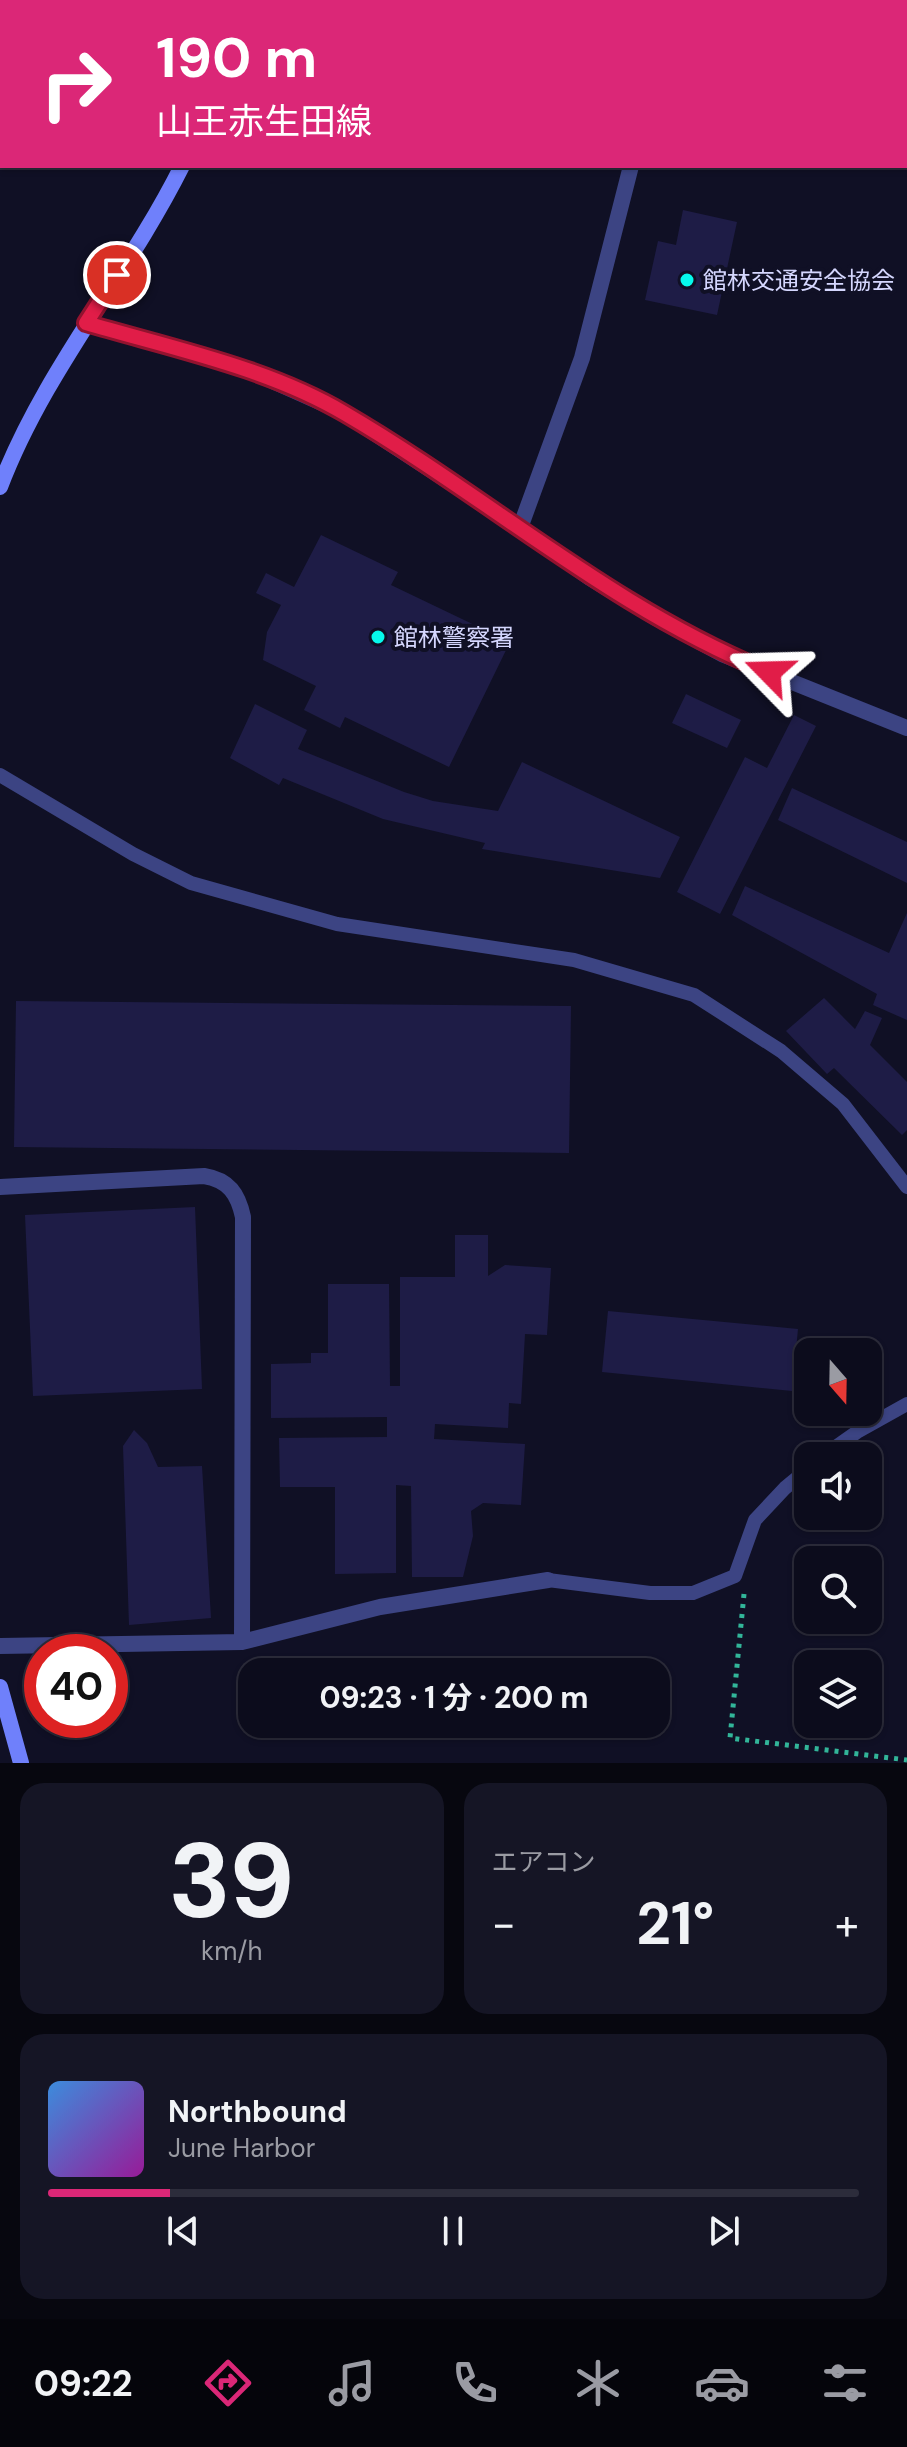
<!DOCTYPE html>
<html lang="ja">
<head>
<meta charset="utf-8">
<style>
	body { margin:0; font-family:"DM Sans","Noto Sans JP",sans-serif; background:#151525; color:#f1f3f6; height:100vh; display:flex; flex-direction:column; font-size:30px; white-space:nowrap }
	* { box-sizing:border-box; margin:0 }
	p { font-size:26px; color:#9a9ba3 }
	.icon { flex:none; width:44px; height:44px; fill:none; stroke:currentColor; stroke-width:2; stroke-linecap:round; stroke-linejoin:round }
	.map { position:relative; height:1763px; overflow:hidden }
	.details { display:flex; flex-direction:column; gap:20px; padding:20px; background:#07070f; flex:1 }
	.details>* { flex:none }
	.guide { position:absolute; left:0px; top:0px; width:908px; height:168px; box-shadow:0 2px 6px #0004,0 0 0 2px #2c2c3b; background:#db2777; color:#fff; overflow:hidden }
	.needle { width:52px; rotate:160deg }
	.tools { position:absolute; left:794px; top:1338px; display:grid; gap:16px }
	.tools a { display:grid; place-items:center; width:88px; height:88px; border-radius:16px; background:#0c0c1c; box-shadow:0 2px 6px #0004,0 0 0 2px #2c2c3b; font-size:40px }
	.speed { position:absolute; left:24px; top:1634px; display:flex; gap:16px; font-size:40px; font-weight:700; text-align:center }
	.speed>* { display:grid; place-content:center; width:104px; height:104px; border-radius:50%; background:#0c0c1c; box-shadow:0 2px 6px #0004,0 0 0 2px #2c2c3b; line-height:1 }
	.speed .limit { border:12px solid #d22; background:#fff; color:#111 }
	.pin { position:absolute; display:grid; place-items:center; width:68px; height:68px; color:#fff; margin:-34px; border:4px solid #fff; border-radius:50%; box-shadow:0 2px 8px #0007 }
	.me { position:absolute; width:88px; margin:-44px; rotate:292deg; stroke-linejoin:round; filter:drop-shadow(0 0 6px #0008) }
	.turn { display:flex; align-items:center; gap:28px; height:168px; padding:0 24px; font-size:36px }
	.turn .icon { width:104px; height:104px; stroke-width:2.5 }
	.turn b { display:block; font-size:56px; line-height:68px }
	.big { font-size:60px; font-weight:700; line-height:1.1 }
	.details .widget { flex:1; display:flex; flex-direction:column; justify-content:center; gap:12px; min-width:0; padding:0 28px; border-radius:24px; background:#151525 }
	.details .dial { align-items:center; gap:0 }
	.dial b { font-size:104px; line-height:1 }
	.song { display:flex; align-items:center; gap:24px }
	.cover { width:96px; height:96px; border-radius:12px; background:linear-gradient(135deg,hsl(210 70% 55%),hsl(300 70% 35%)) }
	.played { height:8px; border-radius:4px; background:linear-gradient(90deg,#db2777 15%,#2c2c3b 15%) }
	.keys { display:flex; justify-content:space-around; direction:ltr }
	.heat { display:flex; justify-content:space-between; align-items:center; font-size:44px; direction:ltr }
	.details .tiles { flex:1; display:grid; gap:20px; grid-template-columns:1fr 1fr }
	.widget:last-child { grid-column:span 2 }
	.trip { position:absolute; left:238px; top:1658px; width:432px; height:80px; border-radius:24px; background:#0c0c1c; box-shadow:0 2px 6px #0004,0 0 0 2px #2c2c3b; font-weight:700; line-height:80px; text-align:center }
	.menu { display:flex; height:128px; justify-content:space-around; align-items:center; background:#05050b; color:#9a9ba3 }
	.menu .icon { width:56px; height:56px }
	.menu .current { color:#db2777 }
	.menu b { font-size:36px; color:#f1f3f6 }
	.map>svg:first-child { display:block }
	.building { fill:#1e1c46 }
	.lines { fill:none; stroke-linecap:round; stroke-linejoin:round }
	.path { stroke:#32b599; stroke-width:5; stroke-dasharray:4 6; stroke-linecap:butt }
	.service { stroke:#3c4483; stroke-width:14 }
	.minor { stroke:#3c4483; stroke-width:16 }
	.tertiary { stroke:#3c4483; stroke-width:16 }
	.secondary { stroke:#6f80fb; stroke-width:16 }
	.route-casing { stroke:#92132f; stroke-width:20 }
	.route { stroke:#e11d48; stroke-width:14 }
	.poi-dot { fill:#06f9ec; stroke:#101025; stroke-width:3 }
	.labels { text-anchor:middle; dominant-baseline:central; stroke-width:8; stroke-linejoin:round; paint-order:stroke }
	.poi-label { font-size:24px; fill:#d5d7fe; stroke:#101025; text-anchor:start }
</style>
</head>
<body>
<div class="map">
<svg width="907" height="1763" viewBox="0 0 907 1763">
	<rect width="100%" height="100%" fill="#101025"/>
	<path class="building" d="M683 210 737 222 717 315 645 300 658 241 676 245Z
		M321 535 398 572 391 585 510 642 449 767 345 717 340 728 304 710 316 686 263 660 267 632 281 605 256 593 266 573 294 587Z
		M686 694 741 720 727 748 672 723Z
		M255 704 307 730 298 749 404 792 433 801 498 811 522 762 680 837 660 878 482 849 485 843 383 819 283 778 279 785 230 758Z
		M794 715 816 726 720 914 677 892 745 757 767 768Z
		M792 788 907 842V883L778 820Z
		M745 886 889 953 907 913V1020L873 1005 877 994 732 915Z
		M824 998 855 1029 865 1011 882 1018 870 1045 907 1082V1130L902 1135 834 1068 827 1074 786 1031Z
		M16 1001 571 1006 569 1153 14 1147Z
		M195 1207 202 1389 33 1396 25 1215Z
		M455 1235H488V1276L505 1265 551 1268 547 1335 525 1334 521 1404 509 1403 508 1428 435 1424 434 1439 525 1444 521 1505 483 1503 471 1511 473 1536 463 1577H412L411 1486 396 1485V1573L335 1574V1487H280L279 1438 387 1437V1417L271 1418V1364L311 1363V1353H328V1284H389L390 1386H400V1277H455Z
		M608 1311 798 1329 792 1391 602 1372Z
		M134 1430 147 1443 158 1467 202 1466 211 1618 129 1625 123 1446Z"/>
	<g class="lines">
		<path class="path" d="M744 1594 730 1738 907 1760"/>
		<path class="service" d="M620 0 621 2
			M906 105 907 106
			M0 775 133 854 191 883 337 924 574 960 694 995 781 1051 843 1104 907 1187
			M823 1456 857 1432 907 1404
			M548 1580 650 1593H693L735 1576 755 1520 785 1488 808 1469"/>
		<path class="minor" d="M520 528 582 358 631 166
			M0 1187 204 1176C229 1180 238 1194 243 1217L242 1642
			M0 1646 242 1642 380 1607 548 1580"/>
		<path class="tertiary" d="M86 323 248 370 342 412 520 528 590 578 654 617 722 654 907 728"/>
		<path class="secondary" d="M203 0 204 2
			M0 487C44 371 127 276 182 166
			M0 1687 21 1763"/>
	</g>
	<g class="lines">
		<defs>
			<path id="route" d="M117 275 86 323C171 348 268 368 344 413 488 497 613 609 769 672"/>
		</defs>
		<use href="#route" class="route-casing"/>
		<use href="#route" class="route"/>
	</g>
	<g class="poi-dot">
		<circle cx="687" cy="280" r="8"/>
		<circle cx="378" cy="637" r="8"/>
	</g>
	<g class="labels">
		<g class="poi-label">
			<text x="703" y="280">館林交通安全協会</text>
			<text x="394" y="637">館林警察署</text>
		</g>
	</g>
</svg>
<div class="tools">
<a><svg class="needle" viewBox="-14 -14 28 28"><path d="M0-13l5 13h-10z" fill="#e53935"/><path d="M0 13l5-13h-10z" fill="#9a9ba3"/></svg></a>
<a><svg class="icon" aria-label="sound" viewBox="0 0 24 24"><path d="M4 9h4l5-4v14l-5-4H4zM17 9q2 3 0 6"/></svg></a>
<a><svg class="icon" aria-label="search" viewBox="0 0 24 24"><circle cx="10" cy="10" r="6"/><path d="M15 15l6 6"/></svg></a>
<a><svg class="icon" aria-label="layers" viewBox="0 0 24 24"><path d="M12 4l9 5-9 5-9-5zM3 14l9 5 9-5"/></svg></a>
</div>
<div class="speed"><div class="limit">40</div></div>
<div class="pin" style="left:117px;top:275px;background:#d93025"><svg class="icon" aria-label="arrive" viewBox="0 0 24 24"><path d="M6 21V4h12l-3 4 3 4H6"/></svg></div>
<svg class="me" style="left:769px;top:672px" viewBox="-20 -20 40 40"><path d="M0-17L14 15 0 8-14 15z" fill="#e11d48" stroke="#fff" stroke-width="4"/></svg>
<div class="trip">09:23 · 1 分 · 200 m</div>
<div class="guide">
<div class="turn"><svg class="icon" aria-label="right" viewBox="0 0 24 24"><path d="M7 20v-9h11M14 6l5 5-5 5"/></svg><div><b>190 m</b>山王赤生田線</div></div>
</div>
</div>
<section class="details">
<div class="tiles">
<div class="widget dial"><b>39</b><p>km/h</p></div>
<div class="widget"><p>エアコン</p>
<div class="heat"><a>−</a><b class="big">21°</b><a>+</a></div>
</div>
<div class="widget">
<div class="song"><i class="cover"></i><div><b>Northbound</b><p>June Harbor</p></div></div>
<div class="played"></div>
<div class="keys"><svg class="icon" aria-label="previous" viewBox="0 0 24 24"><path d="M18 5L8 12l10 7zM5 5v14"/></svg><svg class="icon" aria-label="pause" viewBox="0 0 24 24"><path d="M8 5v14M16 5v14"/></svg><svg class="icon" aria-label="next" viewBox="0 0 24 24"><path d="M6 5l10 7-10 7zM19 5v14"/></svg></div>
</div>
</div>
</section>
<nav class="menu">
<b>09:22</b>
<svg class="icon current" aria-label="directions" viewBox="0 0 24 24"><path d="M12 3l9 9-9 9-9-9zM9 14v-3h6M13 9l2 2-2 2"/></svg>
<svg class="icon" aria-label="music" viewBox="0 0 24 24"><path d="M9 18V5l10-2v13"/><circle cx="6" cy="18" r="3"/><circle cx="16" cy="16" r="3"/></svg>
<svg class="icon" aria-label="phone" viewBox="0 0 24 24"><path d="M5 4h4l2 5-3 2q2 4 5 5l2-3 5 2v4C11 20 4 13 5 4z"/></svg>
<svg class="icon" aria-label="climate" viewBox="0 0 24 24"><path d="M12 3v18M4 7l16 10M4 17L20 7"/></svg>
<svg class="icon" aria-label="car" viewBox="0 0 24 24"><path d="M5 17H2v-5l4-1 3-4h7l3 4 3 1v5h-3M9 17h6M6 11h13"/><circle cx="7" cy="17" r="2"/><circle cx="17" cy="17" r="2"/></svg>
<svg class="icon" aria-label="filters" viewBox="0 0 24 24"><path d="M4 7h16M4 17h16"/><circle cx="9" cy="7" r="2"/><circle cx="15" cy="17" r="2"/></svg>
</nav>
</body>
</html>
